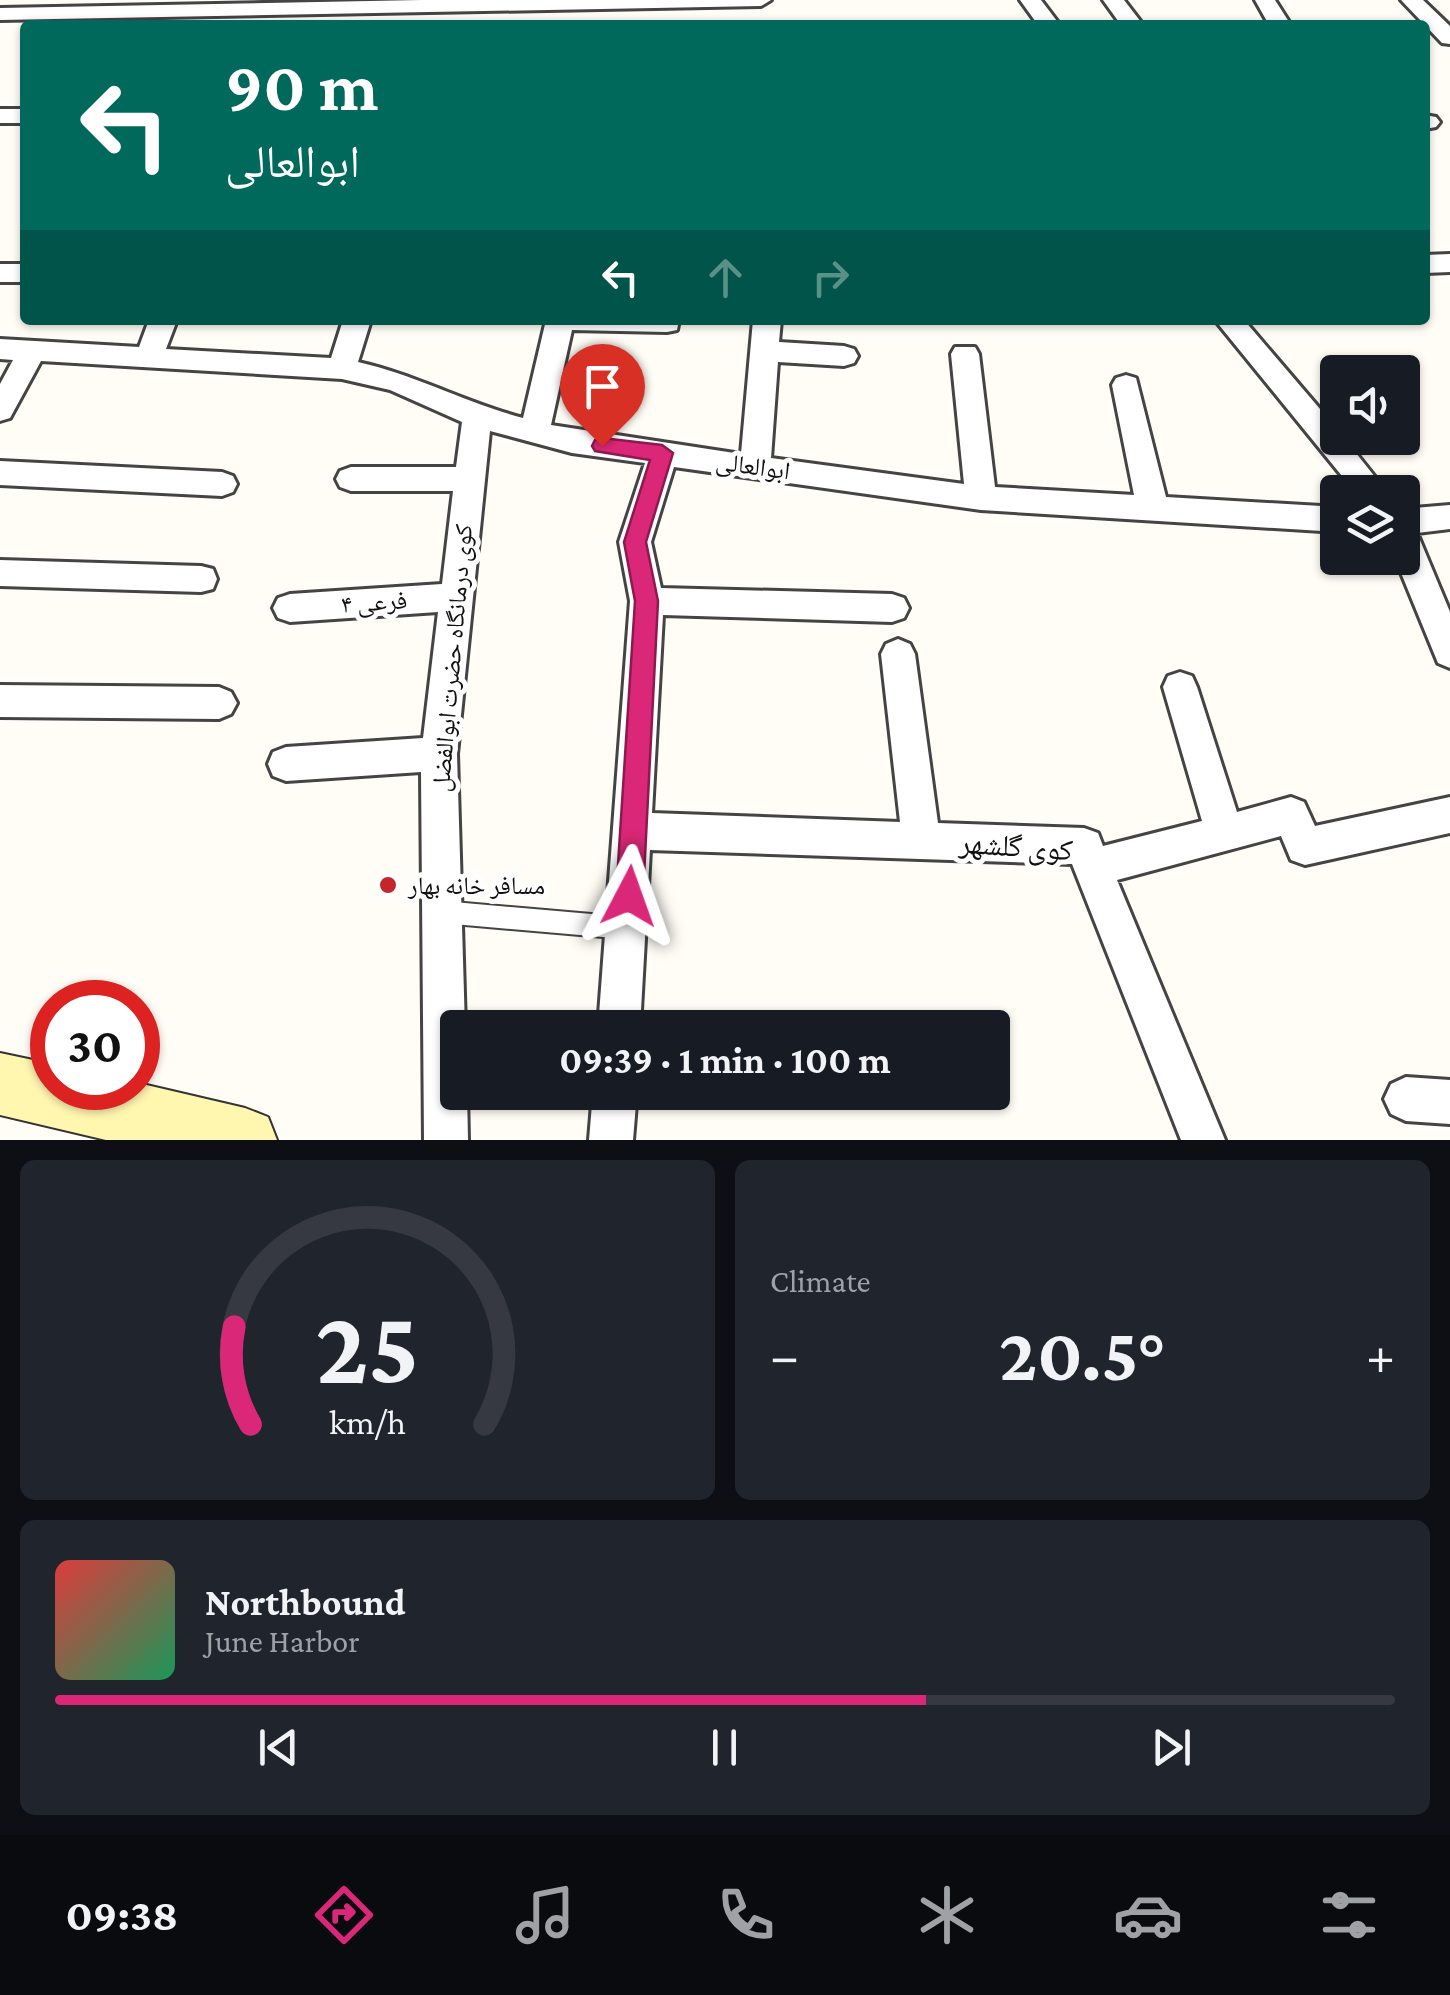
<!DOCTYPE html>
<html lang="en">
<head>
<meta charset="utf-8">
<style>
	body { margin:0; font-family:"Crimson Pro","Noto Naskh Arabic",serif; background:#20242c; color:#f1f3f6; height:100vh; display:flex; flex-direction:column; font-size:38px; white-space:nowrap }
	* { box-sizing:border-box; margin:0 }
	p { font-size:32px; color:#9ea1a6 }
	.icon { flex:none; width:55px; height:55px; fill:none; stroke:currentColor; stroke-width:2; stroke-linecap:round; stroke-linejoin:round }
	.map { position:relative; height:1140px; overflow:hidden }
	.drawer { display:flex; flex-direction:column; gap:20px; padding:20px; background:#0d0f14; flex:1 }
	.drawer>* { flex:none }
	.hud { position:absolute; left:20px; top:20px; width:1410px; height:305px; border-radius:10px; box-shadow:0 2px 8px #0004; background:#00695c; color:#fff; overflow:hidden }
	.tools { position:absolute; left:1320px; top:355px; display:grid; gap:20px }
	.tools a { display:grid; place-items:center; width:100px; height:100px; border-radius:10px; background:#171b24; box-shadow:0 2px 8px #0004; font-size:50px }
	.speed { position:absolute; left:30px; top:980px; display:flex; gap:20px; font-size:50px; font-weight:700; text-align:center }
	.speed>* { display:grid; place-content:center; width:130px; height:130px; border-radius:50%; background:#171b24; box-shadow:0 2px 8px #0004; line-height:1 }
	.speed .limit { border:15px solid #d22; background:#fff; color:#111 }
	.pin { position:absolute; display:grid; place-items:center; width:85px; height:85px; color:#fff; margin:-102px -42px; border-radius:50% 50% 50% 0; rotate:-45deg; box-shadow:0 0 10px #0007 }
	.pin .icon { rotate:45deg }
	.me { position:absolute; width:110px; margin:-55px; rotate:4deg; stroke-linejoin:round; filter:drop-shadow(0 0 8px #0008) }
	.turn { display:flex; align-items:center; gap:35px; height:210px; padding:0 40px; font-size:45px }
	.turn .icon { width:130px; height:130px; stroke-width:2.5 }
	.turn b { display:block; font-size:70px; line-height:85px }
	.lanes { display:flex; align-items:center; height:95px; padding:0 40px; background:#0003; justify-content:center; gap:50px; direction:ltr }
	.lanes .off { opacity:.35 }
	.big { font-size:75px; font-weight:700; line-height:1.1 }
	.drawer .widget { flex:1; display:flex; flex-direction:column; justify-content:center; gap:15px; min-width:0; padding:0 35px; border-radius:15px; background:#20242c }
	.drawer .dial { align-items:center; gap:0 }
	.dial svg { height:260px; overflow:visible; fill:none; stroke:#363941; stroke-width:7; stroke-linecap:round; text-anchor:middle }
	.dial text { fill:#f1f3f6; stroke:none }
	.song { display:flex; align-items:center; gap:30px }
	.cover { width:120px; height:120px; border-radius:15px; background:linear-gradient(135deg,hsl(0 70% 55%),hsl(150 70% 35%)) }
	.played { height:10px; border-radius:5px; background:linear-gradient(90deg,#db2777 65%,#363941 65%) }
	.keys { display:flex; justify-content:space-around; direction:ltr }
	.heat { display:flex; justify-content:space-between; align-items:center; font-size:55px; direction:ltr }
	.drawer .tiles { flex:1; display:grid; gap:20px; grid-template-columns:1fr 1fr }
	.widget:last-child { grid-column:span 2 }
	.trip { position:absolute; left:440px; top:1010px; width:570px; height:100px; border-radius:10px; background:#171b24; box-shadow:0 2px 8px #0004; font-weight:700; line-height:100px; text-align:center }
	.menu { display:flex; height:160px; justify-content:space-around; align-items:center; background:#090b0e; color:#9ea1a6 }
	.menu .icon { width:70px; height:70px }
	.menu .current { color:#db2777 }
	.menu b { font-size:45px; color:#f1f3f6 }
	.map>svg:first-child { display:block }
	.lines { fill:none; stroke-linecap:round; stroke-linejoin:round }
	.service-casing { stroke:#444; stroke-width:4 }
	.minor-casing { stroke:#444; stroke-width:6 }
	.secondary-casing { stroke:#333; stroke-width:4 }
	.service { fill:#fff; fill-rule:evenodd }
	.minor { fill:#fff; fill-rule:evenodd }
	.secondary { fill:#fff6b0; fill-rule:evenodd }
	.route { fill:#db2777; stroke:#8e194d; stroke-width:2.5 }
	.poi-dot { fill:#c4262e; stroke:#fff; stroke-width:4 }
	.labels { text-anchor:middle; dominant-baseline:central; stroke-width:10; stroke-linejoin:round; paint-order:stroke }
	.street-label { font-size:25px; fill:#111; stroke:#fff }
	.poi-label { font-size:25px; fill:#111; stroke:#fff; text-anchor:start }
	.near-street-label { font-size:30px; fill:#111; stroke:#fff }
</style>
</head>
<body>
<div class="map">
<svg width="1450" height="1140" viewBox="0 0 1450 1140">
	<rect width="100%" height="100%" fill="#fffdf5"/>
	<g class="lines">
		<defs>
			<path id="service" d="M442 901 626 917 634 920 637 928 634 936 626 939 442 923 434 920 431 912 434 904Z"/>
			<path id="minor" d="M421 0H771L761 6 0 20V8Z
				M1020 0H1041L1060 25H1038Z
				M1103 0H1124L1141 22 1121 25Z
				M1255 0H1275L1291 25H1269Z
				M1401 0H1423L1450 26V44L1442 43Z
				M0 109H25V123H0Z
				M1425 115 1436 117 1440 122 1436 127 1425 129Z
				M1450 254V272L1425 273V255Z
				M0 264H25V282H0Z
				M149 320H177L166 349 331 358 343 320H371L358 362C416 375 466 403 523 418L546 320H679L677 330 667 332 572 330 551 425 741 454 753 320H781L779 342 844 346 854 349 858 356 854 363 844 366 778 362 771 458 964 484 951 354 955 347H975L979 354 995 487 1134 495 1112 385 1116 378 1126 375 1136 378 1166 497 1338 507V532L981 510 674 467 651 542 661 588 892 594 904 598 909 608 904 618 892 622 663 615 652 813 900 822 881 654 886 644 898 639 910 644 915 654 938 823 1084 828 1098 833 1103 846 1202 821 1163 687 1168 676 1180 672 1192 676 1197 687 1237 812 1291 797 1304 802 1315 826 1450 797V833L1305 865 1291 860 1281 836 1117 880 1225 1140H1181L1072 864 650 850 640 1028H598L630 601 619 542 645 463 572 453 490 431 457 754 465 1028H458V1092H467L468 1140H424L421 772 286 781 273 776 268 764 273 752 286 747 423 738 438 612 290 622 278 618 273 608 278 598 290 594 442 584 453 491H351L340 487 336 479 340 471 351 467H456L462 422 390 390 342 379 41 361 10 418 0 421V384L13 360 0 359V339L139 347Z
				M1215 320H1244L1338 430V438H1344L1387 492H1355Z
				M0 461 222 472 233 476 237 484 233 492 222 496 0 485Z
				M1450 505V529L1417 533 1450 612V668L1438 663 1395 558H1402V509Z
				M0 560 201 566 213 569 217 579 213 589 201 592 0 586Z
				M0 685 219 687 231 692 237 703 231 714 219 719 0 717Z
				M1406 1077 1450 1080V1124L1406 1121 1391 1114 1384 1099 1391 1084Z
				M593 1092H637L633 1140H589Z"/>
			<path id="secondary" d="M0 1053 52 1064V1088H138V1083L245 1108 268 1117 277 1140H106L0 1115Z"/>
		</defs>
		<use href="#service" class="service-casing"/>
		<use href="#minor" class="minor-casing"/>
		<use href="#secondary" class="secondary-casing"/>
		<use href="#service" class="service"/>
		<use href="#minor" class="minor"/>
		<use href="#secondary" class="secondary"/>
	</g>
	<path class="route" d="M602 438 662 445 673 453 646 542 658 601 643 896 639 905 629 909 620 905 616 896 635 601 624 542 650 460 595 451 592 446 595 440Z"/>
	<circle class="poi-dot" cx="388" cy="885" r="10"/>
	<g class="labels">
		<g class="street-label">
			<text transform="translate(753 466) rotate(8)">ابوالعالی</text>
			<text transform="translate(374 602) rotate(-4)">فرعی ۴</text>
			<text transform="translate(452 658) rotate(-85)">کوی درمانگاه حضرت ابوالفضل</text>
		</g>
		<g class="poi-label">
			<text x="408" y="885">مسافر خانه بهار</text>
		</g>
		<g class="near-street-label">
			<text transform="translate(1016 846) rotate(4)">کوی گلشهر</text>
		</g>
	</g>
</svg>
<div class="tools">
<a><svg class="icon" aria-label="sound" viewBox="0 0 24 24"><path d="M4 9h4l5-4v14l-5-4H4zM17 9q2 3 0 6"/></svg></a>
<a><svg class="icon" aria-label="layers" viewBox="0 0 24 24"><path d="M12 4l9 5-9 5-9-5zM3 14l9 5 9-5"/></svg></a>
</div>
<div class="speed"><div class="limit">30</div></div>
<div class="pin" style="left:602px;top:446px;background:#d93025"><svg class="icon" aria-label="arrive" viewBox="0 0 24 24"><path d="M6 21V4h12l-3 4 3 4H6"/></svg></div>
<svg class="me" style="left:629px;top:896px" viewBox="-20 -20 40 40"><path d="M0-17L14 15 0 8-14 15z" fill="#db2777" stroke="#fff" stroke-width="4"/></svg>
<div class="trip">09:39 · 1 min · 100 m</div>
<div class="hud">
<div class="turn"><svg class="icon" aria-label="left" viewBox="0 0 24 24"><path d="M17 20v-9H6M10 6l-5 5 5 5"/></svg><div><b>90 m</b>ابوالعالی</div></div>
<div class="lanes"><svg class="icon" aria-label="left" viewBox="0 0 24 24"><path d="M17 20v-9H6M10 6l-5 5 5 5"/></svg><svg class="icon off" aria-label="ahead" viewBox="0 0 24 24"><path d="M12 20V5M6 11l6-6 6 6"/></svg><svg class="icon off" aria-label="right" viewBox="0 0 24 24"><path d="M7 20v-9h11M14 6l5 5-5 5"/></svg></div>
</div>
</div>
<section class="drawer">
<div class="tiles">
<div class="widget dial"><svg viewBox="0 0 100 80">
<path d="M14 69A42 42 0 1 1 86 69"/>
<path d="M14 69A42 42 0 0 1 9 39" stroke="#db2777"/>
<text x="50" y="56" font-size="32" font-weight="700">25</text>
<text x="50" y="72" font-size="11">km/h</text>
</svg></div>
<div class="widget"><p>Climate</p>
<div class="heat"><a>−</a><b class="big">20.5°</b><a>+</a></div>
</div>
<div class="widget">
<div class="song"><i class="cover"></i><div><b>Northbound</b><p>June Harbor</p></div></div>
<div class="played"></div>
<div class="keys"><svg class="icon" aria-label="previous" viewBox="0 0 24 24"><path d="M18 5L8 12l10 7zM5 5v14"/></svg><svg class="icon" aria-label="pause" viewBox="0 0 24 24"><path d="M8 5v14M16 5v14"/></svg><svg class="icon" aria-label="next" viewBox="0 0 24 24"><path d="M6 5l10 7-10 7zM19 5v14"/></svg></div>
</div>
</div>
</section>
<nav class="menu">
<b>09:38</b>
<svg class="icon current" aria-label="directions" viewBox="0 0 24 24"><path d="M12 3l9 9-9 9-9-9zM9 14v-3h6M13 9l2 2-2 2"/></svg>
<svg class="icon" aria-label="music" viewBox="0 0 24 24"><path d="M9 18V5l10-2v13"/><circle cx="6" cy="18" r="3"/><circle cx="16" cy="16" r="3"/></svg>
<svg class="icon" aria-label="phone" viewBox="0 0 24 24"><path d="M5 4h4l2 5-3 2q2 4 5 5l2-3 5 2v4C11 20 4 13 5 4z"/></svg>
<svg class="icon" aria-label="climate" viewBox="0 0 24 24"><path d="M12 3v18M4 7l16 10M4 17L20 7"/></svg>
<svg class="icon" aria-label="car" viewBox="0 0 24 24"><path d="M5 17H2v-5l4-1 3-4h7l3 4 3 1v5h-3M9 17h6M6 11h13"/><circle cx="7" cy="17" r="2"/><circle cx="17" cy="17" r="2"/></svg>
<svg class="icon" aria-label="filters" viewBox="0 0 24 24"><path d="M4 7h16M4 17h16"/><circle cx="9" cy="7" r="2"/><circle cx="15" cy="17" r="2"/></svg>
</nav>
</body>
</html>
